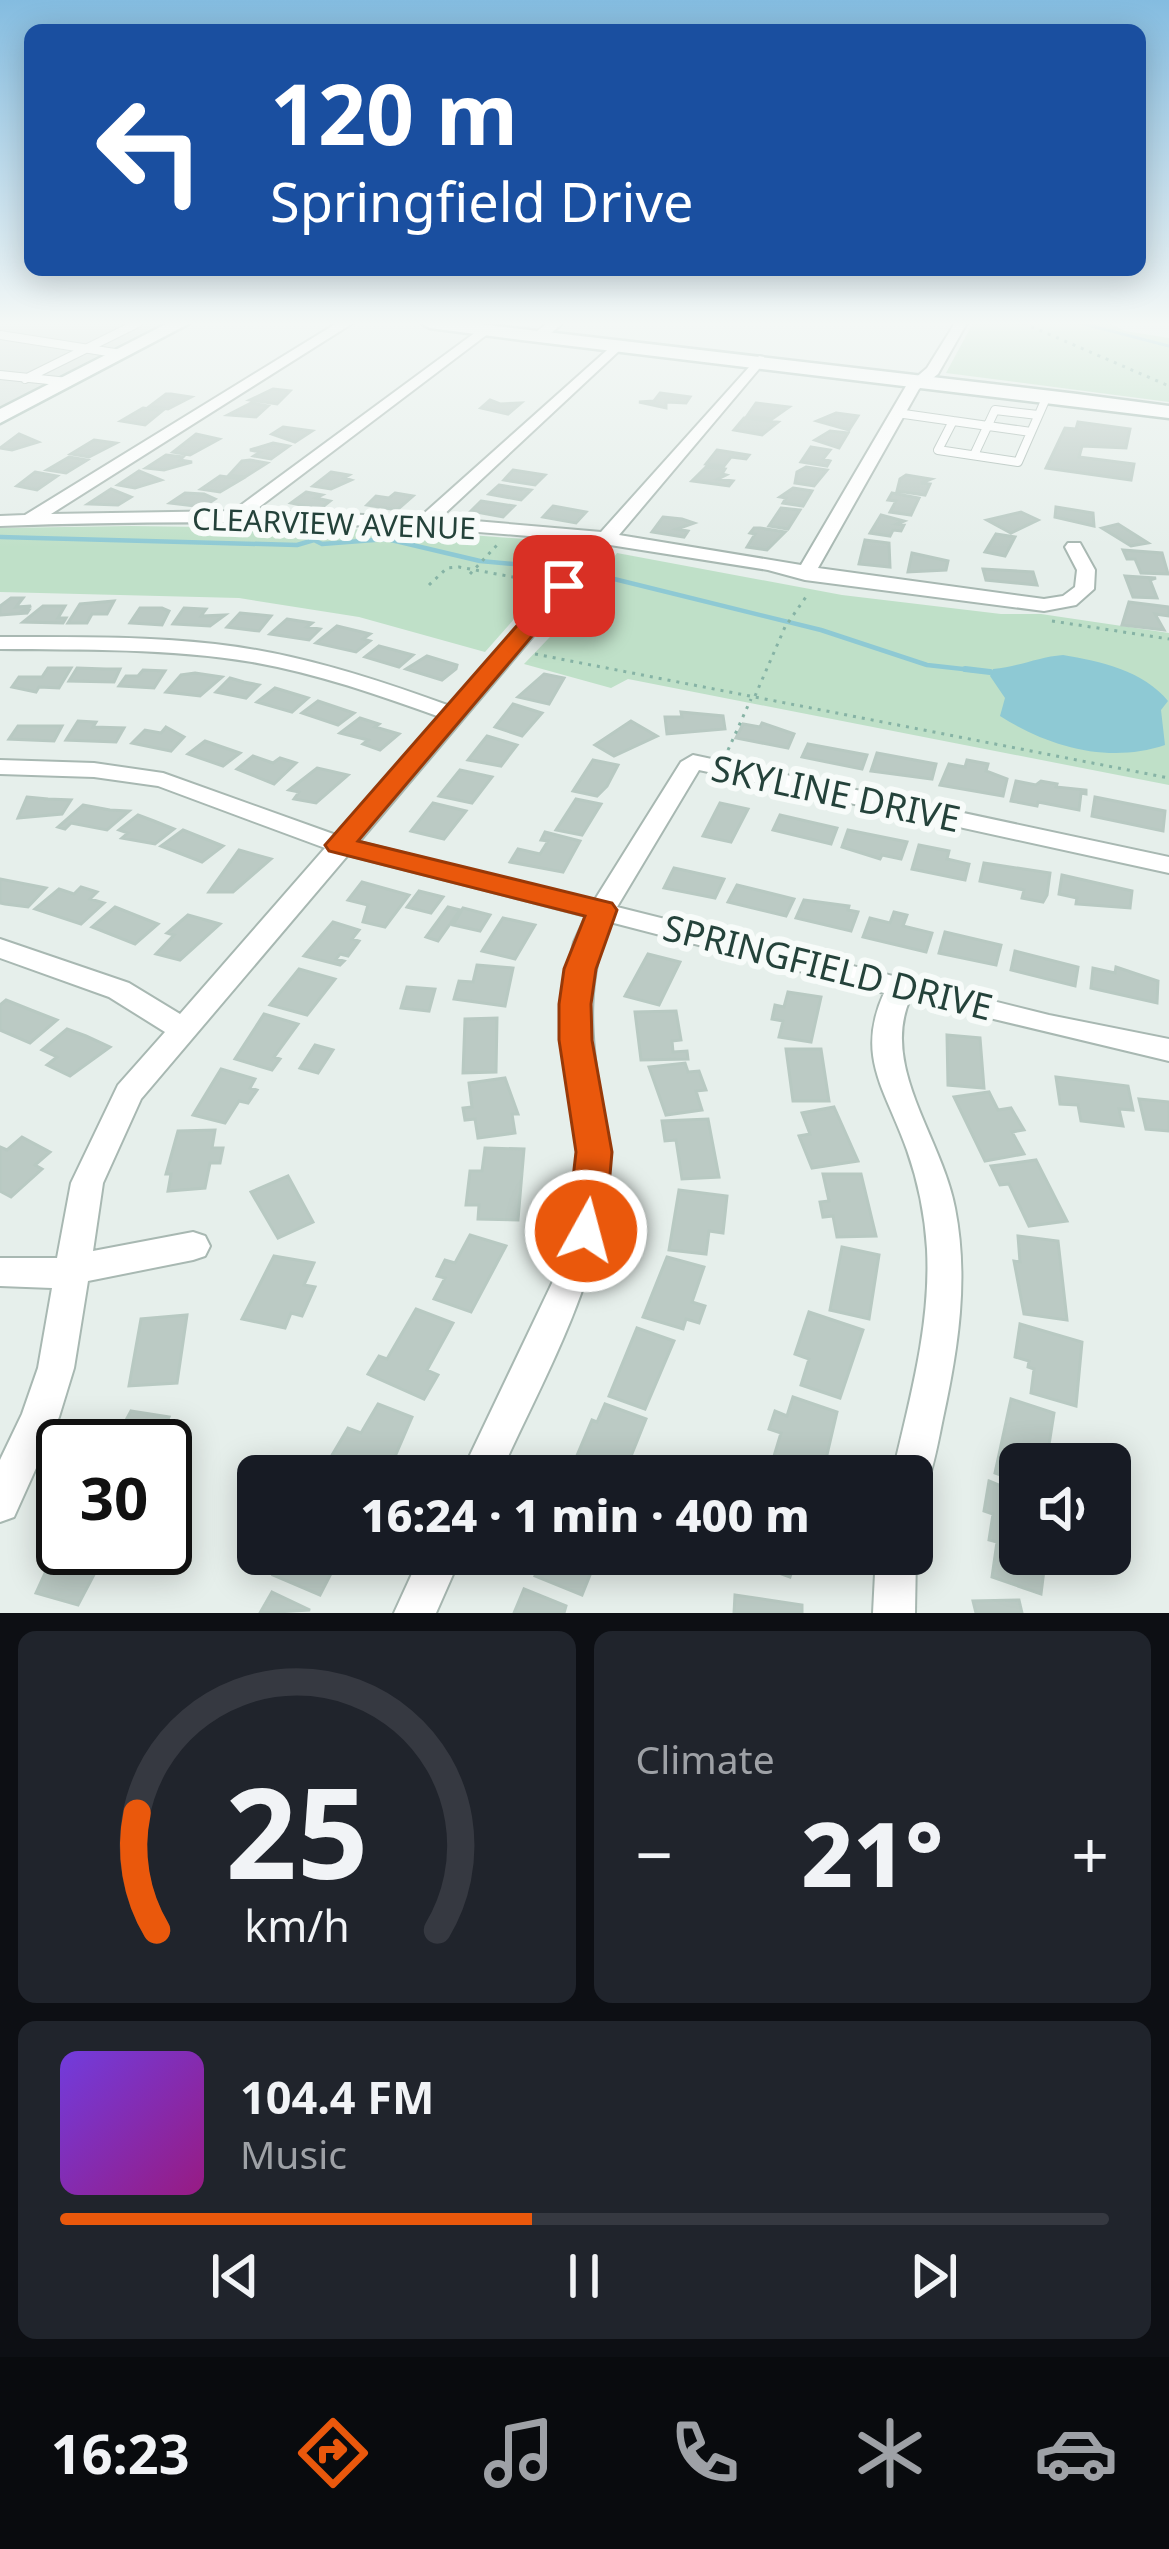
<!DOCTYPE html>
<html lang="en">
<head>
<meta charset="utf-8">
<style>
	body { margin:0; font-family:"Noto Sans",sans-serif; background:#20242c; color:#f1f3f6; height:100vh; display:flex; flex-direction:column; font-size:45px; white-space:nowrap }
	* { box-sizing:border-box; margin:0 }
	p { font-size:39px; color:#9ea1a6 }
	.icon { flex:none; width:66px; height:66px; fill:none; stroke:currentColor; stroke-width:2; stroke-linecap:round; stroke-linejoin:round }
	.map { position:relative; height:1613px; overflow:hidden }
	.drawer { display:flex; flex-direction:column; gap:18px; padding:18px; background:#0d0f14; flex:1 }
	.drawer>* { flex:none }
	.top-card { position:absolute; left:24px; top:24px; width:1122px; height:252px; border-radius:18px; box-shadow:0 6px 30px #0003; background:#1a4fa0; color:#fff; overflow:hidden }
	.fabs { position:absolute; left:999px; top:1443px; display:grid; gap:24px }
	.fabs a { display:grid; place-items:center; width:132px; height:132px; border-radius:18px; background:#171b24; box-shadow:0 6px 30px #0003; font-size:60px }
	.speed { position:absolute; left:36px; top:1419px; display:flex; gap:24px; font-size:60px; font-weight:700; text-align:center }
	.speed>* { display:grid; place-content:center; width:156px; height:156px; border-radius:50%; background:#171b24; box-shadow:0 6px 30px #0003; line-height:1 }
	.speed .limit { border:6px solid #111; border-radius:18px; background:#fff; color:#111 }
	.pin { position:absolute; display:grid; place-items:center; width:102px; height:102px; color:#fff; margin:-51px; border-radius:24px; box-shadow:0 6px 18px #0006 }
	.me { position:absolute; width:132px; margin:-66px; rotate:7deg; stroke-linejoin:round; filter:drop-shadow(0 0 9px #0008) }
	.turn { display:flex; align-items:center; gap:42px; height:252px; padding:0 48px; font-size:54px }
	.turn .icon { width:156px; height:156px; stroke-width:2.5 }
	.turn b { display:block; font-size:84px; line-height:102px }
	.big { font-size:90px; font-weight:800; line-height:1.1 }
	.drawer .card { flex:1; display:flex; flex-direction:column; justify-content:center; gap:18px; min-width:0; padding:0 42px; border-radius:18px; background:#20242c }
	.drawer .dial { align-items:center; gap:0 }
	.dial svg { height:312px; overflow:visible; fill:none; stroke:#363941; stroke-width:7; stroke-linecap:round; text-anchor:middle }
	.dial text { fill:#f1f3f6; stroke:none }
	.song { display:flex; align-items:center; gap:36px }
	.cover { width:144px; height:144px; border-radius:18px; background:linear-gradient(135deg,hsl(260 70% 55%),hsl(310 70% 35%)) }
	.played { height:12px; border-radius:6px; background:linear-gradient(90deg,#ea580c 45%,#363941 45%) }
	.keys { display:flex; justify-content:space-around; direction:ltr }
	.heat { display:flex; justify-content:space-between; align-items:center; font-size:66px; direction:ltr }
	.drawer .tiles { flex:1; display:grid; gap:18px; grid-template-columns:1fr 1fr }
	.card:last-child { grid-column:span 2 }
	.trip { position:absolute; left:237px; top:1455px; width:696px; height:120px; border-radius:18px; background:#171b24; box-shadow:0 6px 30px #0003; font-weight:800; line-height:120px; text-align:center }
	.tab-bar { display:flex; height:192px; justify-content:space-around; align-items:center; background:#090b0e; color:#9ea1a6 }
	.tab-bar .icon { width:84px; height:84px }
	.tab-bar .active { color:#ea580c }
	.tab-bar b { font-size:54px; color:#f1f3f6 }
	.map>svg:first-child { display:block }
	.built { fill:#d4dfda }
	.green { fill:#bfe0c8 }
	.water { fill:#8ec9d4 }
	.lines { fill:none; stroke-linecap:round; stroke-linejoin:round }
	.stream-far2 { stroke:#8ec9d4; stroke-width:3 }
	.stream-far1 { stroke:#8ec9d4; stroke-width:4.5 }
	.stream { stroke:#8ec9d4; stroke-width:6 }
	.building { fill:#bbcac4; stroke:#b8c9c2; stroke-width:3 }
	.service-casing { stroke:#a8b8b2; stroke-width:10 }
	.minor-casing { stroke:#a8b8b2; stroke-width:4 }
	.secondary-casing { stroke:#a4bbb3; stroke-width:5 }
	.path { stroke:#86b3a5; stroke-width:3; stroke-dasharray:3 6; stroke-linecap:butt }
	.service { stroke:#fff; stroke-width:8 }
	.minor { fill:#fff; fill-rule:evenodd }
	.secondary { fill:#fff; fill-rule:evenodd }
	.route { fill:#ea580c; stroke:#983908; stroke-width:3 }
	.labels { text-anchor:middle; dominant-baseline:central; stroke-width:12; stroke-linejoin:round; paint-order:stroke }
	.far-street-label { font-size:30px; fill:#24423a; stroke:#f7fbf9 }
	.street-label { font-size:36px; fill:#24423a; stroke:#f7fbf9 }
</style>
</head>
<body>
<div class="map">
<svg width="1169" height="1613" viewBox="0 0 1169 1613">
	<rect width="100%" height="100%" fill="#e6efeb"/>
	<path class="built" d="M0 323H161L0 407Z"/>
	<path class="green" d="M973 323H1109L1125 331 1169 338V402L946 373Z
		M131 526 403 530 566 542 577 548 485 652 359 617 239 598 0 592V528Z
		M617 553 842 595 1001 614H1041L1169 633V785L628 679 611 688 524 664 571 615Z"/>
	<path class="water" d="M1063 655C1100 661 1144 671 1168 701L1161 710 1165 745C1109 764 1049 747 1000 716L1005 698 990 676 993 669C1018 667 1038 657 1063 655Z"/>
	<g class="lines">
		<path class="stream-far2" d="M1080 323 1169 346"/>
		<path class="stream-far1" d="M0 537 297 545 314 540 322 544 387 539 480 561 546 567
			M606 577 821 630 927 665 990 672"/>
		<path class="stream" d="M965 669 990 672"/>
	</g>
	<path class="building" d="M273 389 290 391 277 404 250 400Z
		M660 393 690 397 686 403 666 402V408L639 402 654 401Z
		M166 394H171L191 397 168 409 150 406Z
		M490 400 500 404 521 403 508 414 481 408Z
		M251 403 268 406 256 417 228 415Z
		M756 403 789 407 772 419 747 416Z
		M143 408 162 411 145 425 121 421Z
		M836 413 858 416 849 430 817 421Z
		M744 418 760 420 778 422 762 435 734 430Z
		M1078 422 1130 429 1126 448 1082 446 1079 457 1134 464 1131 480 1046 468 1065 428 1076 429Z
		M283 427 312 431 295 442 272 434Z
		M830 431 848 433 839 448 815 440Z
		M19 434 38 442 12 450 0 448Z
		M196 434 219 439 190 455 173 452Z
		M94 440 116 443 89 457 71 454Z
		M273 443 289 446 271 459 254 456 260 452 250 450Z
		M811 447 830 450 823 459 830 461 827 466 801 462Z
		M717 450 749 455 746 459 731 457 724 466 706 464Z
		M166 455 183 457 180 460 192 462 164 470 146 468Z
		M69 457 87 460 66 473 47 470Z
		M242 461 250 460 267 463 245 477 229 475Z
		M706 467 725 469 722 474 726 475 718 479 733 481 729 486 692 481Z
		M806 467 827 470 814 486 795 483 797 472Z
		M513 470 545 475 535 485 504 480Z
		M139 471 161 480 135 488 118 485Z
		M35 472 57 476 37 490 17 486Z
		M331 472 349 475 344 478 351 480 331 489 313 486Z
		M906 475 931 479 921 483 930 484 925 495 897 491 900 479Z
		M220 476 242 479 220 492 201 489Z
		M499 485 531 490 521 500 489 494Z
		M793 488 812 491 803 506 783 503 786 498 780 497Z
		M111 489 131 497 118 505 88 504Z
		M306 492 322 495 316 498 330 501 320 509 291 503Z
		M185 493 204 494 215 499 203 507 170 503Z
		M395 493 413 496 397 510 367 505 376 496 389 498Z
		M892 493 919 498 911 515 890 512 896 501 888 500Z
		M481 501 514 506 503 517 471 511Z
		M553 506 586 512 576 523 543 517Z
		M1056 507 1093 513 1094 526 1055 517Z
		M781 508 800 510 788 529 769 526Z
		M1021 512 1038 520 1011 533 987 520Z
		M881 515 904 521 897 524 904 525 901 531 893 530 890 536 870 533Z
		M663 517 682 519 694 523 677 529 688 531 684 537 652 532Z
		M1118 524 1148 543 1131 546 1102 528Z
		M754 528H760L785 532 767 550 747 547 755 534 750 533Z
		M996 534 1015 537 1005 556 985 552Z
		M865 540 889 543 890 567 859 564Z
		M1123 550 1162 553 1168 574 1141 573 1135 559H1127Z
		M912 553 948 561 946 570 908 572Z
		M983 569 1033 572 1037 585 986 580Z
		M1125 576 1156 578 1150 580 1157 598 1133 597Z
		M11 598H23L16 607 31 606 24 610H29L27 613 0 615V606Z
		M114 601 107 614H92L87 623H68L80 604Z
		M1129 602 1169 607V616L1155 614 1164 630 1122 625Z
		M43 606H65L58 618H66L63 623 23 622Z
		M140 608H162L169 611 162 625 130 623Z
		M184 608 206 609 201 616 225 615 210 626 173 624Z
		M240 613 271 616 259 631 227 627Z
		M287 619 312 623 307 627 320 629 309 640 270 634Z
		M337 626 370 634 363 639 370 641 356 652 316 643Z
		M379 646 413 655 399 667 365 657Z
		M427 656 457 665 456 669 442 680 406 669Z
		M48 668H71L59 688 39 687 36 692 12 687 19 677H42Z
		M77 668 106 669H120L114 682 69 681Z
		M143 670 165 671 154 688 119 686 126 676H138Z
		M195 673 222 677 200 696 166 692 181 675Z
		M544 674 564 678 549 704 518 697Z
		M230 678 244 682 259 685 246 698 216 692Z
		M275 688 295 694 308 698 292 712 257 702Z
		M318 701 354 713 338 725 302 713Z
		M513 704 542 713 522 736 495 727Z
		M681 712 723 716 725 729 667 734 665 717H682Z
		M360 718 379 724 375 727 399 734 380 750 363 744 368 740 340 733Z
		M78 721 96 722 93 727 124 728 116 742 66 740Z
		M631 721 657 736 614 756 595 745Z
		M762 723 794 734 788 748 736 738 743 724 760 727Z
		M18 726H62L54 741 9 739Z
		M166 727 184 737 171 751 132 743 145 730 161 733Z
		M487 736 517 745 501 766 468 760Z
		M205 741 240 753 223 766 188 754Z
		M808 744 867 755 862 769 802 757Z
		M877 753 936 764 932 779 871 771Z
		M253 756 273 763 280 758 296 763 274 784 237 769Z
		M593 760 618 765 607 786 597 796 573 791Z
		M967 760 988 764 986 771 1007 779 1003 796 940 785 949 764 965 767Z
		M317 768 348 775 316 803 294 799 299 792 289 790Z
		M460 770 492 777 472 803 439 796Z
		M1016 781 1036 785 1041 781 1057 784 1056 787 1086 790V794L1081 793 1079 810 1038 802 1037 806 1011 801Z
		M27 797 48 799 71 800 62 814 18 818Z
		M1095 797 1165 811 1163 831 1092 816Z
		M576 799 601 804 582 835 556 830Z
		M433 803 466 811 444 839 411 831Z
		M720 803 748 809 731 842 703 836Z
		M83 805 110 810 129 811 107 830 71 823 65 829 58 827Z
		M138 815 154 821 174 829 155 844 122 838 128 833 119 830Z
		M780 815 837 828 831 844 773 830Z
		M183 830 223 846 202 862 161 846Z
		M848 830 907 842 901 859 882 855 880 859 842 847Z
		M545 832 580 841 563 872 510 862 518 849 540 854 548 841 541 840Z
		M919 845 949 851 947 859 969 864 965 880 912 869Z
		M239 850 271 859 233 892H209Z
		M984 863 1050 873 1047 895 1043 902 1022 898 1024 890 980 881Z
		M674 868 724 879 715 898 664 888Z
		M1062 875 1132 891 1130 908 1076 904 1077 898 1059 894Z
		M0 879 46 888 28 907 5 904 0 903Z
		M362 882 409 895 385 927 363 922 368 905 348 900Z
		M737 885 794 899 786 916 728 902Z
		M81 887 97 892 90 899 104 903 81 924 35 909 59 889 74 894Z
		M419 891 443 897 431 913 407 907Z
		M804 900 849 906 848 910 858 912 851 931 796 918Z
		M115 907 158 924 135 944 92 927Z
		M448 907 460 910 438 941 426 937Z
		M463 908 490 915 480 931 453 925Z
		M894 912 907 915 903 926 932 933 926 952 863 937 870 918 890 923Z
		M188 915 220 924 180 960 156 954 174 935 167 933Z
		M503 918 535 925 515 959 482 951Z
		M333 922 359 930 352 939 359 941 348 956 340 954 336 959 344 961 340 965 304 956Z
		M945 932 1001 945 996 965 939 953Z
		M1015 951 1078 967 1075 986 1011 970Z
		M648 954 680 962 659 1005 625 996Z
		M477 965 513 968 505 1006 454 999 459 981 473 982Z
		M1116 967 1158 981 1157 1003 1091 988 1093 968 1115 973Z
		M299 969 335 979 307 1015 270 1005Z
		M407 987 435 989 429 1011 401 1008Z
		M788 992 821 997 811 1042 779 1037 783 1021 772 1019 775 1005 784 1007Z
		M6 1000 31 1010 57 1020 30 1043 0 1030V1005Z
		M676 1011 681 1040 672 1041 673 1052 687 1051 688 1059 641 1060 635 1012Z
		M264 1014 298 1024 274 1057 280 1059 272 1070 235 1059Z
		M497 1018 496 1072 463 1073 465 1019Z
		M67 1029 86 1036 110 1047 70 1076 47 1065 57 1057 42 1050Z
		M947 1035 980 1038 984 1088 948 1085Z
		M315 1045 333 1050 318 1073 300 1068Z
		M786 1049H821L829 1101H793Z
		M685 1063 688 1072 699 1071 706 1090 696 1091 702 1110 666 1115 649 1067Z
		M221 1069 255 1079 250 1088 257 1090 248 1103 239 1101 225 1123 193 1115Z
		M1056 1077 1128 1086 1133 1110 1119 1109 1123 1126 1081 1121 1078 1105 1060 1104Z
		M505 1078 518 1114H512L515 1133 478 1138 475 1119 465 1120 463 1108 472 1107 469 1083Z
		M989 1092 998 1110 1011 1108 1024 1130 1012 1132 1024 1154 985 1161 954 1097Z
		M1139 1099 1169 1102V1131L1146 1129Z
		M834 1107 858 1161 812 1168 799 1136 810 1134 802 1113Z
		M708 1119 719 1177 682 1179 676 1140 665 1141 662 1121Z
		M215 1130 212 1148H223L220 1163H210L205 1188 168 1191 171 1174H166L178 1131Z
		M22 1137 50 1152 35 1165 42 1169 11 1197 0 1191V1147L7 1150Z
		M485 1148 524 1149 518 1220 478 1219 479 1205H466L470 1171H482Z
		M1036 1160 1067 1221 1029 1226 1009 1184 1000 1185 991 1166Z
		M823 1174H861L876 1236 837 1237 833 1216 823 1217 820 1202 829 1201Z
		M288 1176 313 1222 278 1238 251 1192Z
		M679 1190 727 1196 723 1233 709 1231 706 1254 669 1250Z
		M470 1235 506 1246 471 1312 434 1299 445 1278 437 1276 445 1260 455 1263Z
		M1018 1236 1058 1241 1067 1320 1024 1314 1014 1261 1020 1262Z
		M842 1247 879 1255 869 1319 830 1310Z
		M274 1256 314 1263 304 1285 315 1287 302 1316 291 1313 285 1328 242 1319Z
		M667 1257 704 1267 692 1302 705 1306 699 1323 686 1319 683 1329 643 1317Z
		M416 1309 453 1323 427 1370 438 1375 424 1399 368 1374 379 1356 387 1359Z
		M809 1312 863 1330 840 1398 801 1385 809 1359 795 1354Z
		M187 1315 177 1383 129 1386 141 1319Z
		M1020 1324 1082 1342 1076 1406 1031 1393 1034 1369 1028 1367 1029 1361 1015 1357Z
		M637 1328 674 1341 645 1409 609 1396Z
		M793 1397 837 1412 822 1476H797L771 1466 781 1433 769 1429 775 1411 787 1416Z
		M1011 1399 1054 1413 1046 1464H1020V1482L995 1473Z
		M378 1404 412 1417 387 1475 322 1472 348 1428 361 1433Z
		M605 1404 646 1419 623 1476H574L581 1460 576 1458 592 1420 597 1422Z
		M131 1411 169 1417 157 1446H112Z
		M989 1481 1020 1494V1554H1046L1041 1594 992 1577 997 1542 989 1540 993 1514 984 1511Z
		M61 1538 63 1548H108L78 1605 36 1593Z
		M278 1554H341L320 1595 273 1575 283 1556Z
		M544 1554H613L609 1565 596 1560 582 1595 535 1576Z
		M748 1554H797L790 1577 746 1561Z
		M524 1589 566 1606 564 1613H514Z
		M272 1592 310 1610 260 1613Z
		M735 1595 802 1605V1613H734Z
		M1019 1600 1022 1613H976L973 1601Z"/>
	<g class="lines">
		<defs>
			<path id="service" d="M0 335 121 354
				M0 375 68 382
				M25 379 138 323
				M897 413 953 421 938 450 1018 462 1047 396
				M953 421 1031 432
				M974 455 995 410 1038 415"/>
			<path id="minor" d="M337 323H353L51 514 233 511 484 326 491 330 489 333 254 511 420 517 615 343 620 344V350L440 518 601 532 759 356 764 357V363L619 535 801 565 906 386 927 368 955 323H967L938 374 919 389 818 568 1044 599 1063 596 1075 587 1077 570 1065 547 1068 543H1080L1095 570 1094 589 1076 605 1044 611 805 580 768 570 610 545 359 842 594 901 681 762 693 755 1169 857V873L699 770 617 907 1049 1015 1169 1039V1061L910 999C880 1067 942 1138 955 1208 969 1279 958 1349 943 1418 938 1442 934 1467 925 1489L912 1494V1476H892C909 1402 931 1326 927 1249 925 1215 918 1181 907 1150 886 1090 855 1057 884 993L610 922C586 980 590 1034 600 1094 603 1114 610 1136 609 1157 606 1273 546 1372 499 1476H460L554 1279 569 1231 578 1152 561 1040V1004L574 942 586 916 348 855 141 1099 103 1183 93 1251 193 1232 205 1236 210 1246 205 1256 193 1260 88 1281 74 1368 59 1417 14 1517 0 1522V1460L22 1414 38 1368 52 1288 0 1286V1258H57L71 1183 118 1085 165 1032 109 997 0 958V939L129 983 180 1014 325 848 158 786 94 777 0 774V760L94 763 163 773 336 835 440 717C378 695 316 673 252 662 169 648 84 650 0 649V637C72 637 144 636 215 644 296 653 373 678 450 706L592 542C393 521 199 519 0 526V516L25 515Z
				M548 323H563L543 340H533V334Z
				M912 1544 916 1554 915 1613H873L876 1554H912Z
				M421 1554H462L436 1613H394Z"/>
			<path id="secondary" d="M168 323H190L0 423V409Z
				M421 323H470L1077 394 1169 406V418L522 340 430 328Z"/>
		</defs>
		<use href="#service" class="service-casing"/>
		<use href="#minor" class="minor-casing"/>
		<use href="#secondary" class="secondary-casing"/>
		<path class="path" d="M1023 323 1169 386
			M470 574 497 545
			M429 585 447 568 459 567 545 583
			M1052 621 1169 639
			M535 654 1169 778
			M755 696 785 627 808 594
			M728 750 751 699"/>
		<use href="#service" class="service"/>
		<use href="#minor" class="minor"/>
		<use href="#secondary" class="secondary"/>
	</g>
	<linearGradient id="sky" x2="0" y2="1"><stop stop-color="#84bce0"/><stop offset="0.59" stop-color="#f4f8f6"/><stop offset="1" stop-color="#f4f8f6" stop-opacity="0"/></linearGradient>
	<rect width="1169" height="548" fill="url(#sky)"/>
	<path class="route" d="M564 579 571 581V590L358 841 612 903 617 910 596 969 591 1004 592 1040 612 1152 605 1231 600 1242 586 1246 573 1242 567 1231 576 1152 559 1040V1004L564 969 585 916 329 851 325 845 556 581Z"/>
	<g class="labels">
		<g class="far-street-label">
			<text transform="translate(334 523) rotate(2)">CLEARVIEW AVENUE</text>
		</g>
		<g class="street-label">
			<text transform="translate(836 793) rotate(12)">SKYLINE DRIVE</text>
			<text transform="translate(828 967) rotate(14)">SPRINGFIELD DRIVE</text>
		</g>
	</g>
</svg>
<div class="fabs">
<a><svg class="icon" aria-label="sound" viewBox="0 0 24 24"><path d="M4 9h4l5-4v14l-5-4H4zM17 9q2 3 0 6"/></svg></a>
</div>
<div class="speed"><div class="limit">30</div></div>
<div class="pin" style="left:564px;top:586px;background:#d93025"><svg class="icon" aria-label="arrive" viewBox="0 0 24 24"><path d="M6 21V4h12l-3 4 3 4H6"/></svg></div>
<svg class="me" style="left:586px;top:1231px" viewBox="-20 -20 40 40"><circle r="17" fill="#ea580c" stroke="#fff" stroke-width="3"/><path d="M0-11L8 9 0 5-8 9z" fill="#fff"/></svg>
<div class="trip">16:24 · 1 min · 400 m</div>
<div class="top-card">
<div class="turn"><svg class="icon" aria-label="left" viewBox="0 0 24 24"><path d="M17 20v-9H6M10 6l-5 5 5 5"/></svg><div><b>120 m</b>Springfield Drive</div></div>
</div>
</div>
<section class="drawer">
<div class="tiles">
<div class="card dial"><svg viewBox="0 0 100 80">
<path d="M14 69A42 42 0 1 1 86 69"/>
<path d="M14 69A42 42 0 0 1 9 39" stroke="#ea580c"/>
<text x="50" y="56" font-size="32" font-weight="700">25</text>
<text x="50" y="72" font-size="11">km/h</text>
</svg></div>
<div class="card"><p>Climate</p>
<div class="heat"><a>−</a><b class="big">21°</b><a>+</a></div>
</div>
<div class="card">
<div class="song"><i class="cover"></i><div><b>104.4 FM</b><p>Music</p></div></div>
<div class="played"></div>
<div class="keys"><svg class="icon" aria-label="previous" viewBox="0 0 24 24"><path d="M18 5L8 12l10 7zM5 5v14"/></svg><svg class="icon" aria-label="pause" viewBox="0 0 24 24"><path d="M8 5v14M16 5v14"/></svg><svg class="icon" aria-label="next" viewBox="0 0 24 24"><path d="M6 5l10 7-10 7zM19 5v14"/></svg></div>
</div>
</div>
</section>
<nav class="tab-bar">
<b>16:23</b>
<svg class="icon active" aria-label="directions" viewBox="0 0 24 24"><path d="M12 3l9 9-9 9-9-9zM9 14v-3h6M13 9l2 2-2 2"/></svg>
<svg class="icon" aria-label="music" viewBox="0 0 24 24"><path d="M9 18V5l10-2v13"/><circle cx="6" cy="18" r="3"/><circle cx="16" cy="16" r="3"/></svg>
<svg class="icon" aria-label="phone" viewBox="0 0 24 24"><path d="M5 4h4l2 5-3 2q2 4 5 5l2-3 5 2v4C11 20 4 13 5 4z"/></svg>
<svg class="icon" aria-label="climate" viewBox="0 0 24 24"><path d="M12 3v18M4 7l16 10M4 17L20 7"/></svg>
<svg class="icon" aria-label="car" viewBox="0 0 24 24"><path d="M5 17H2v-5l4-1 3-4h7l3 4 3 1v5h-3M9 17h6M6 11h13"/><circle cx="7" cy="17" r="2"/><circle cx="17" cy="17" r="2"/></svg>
</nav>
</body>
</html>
